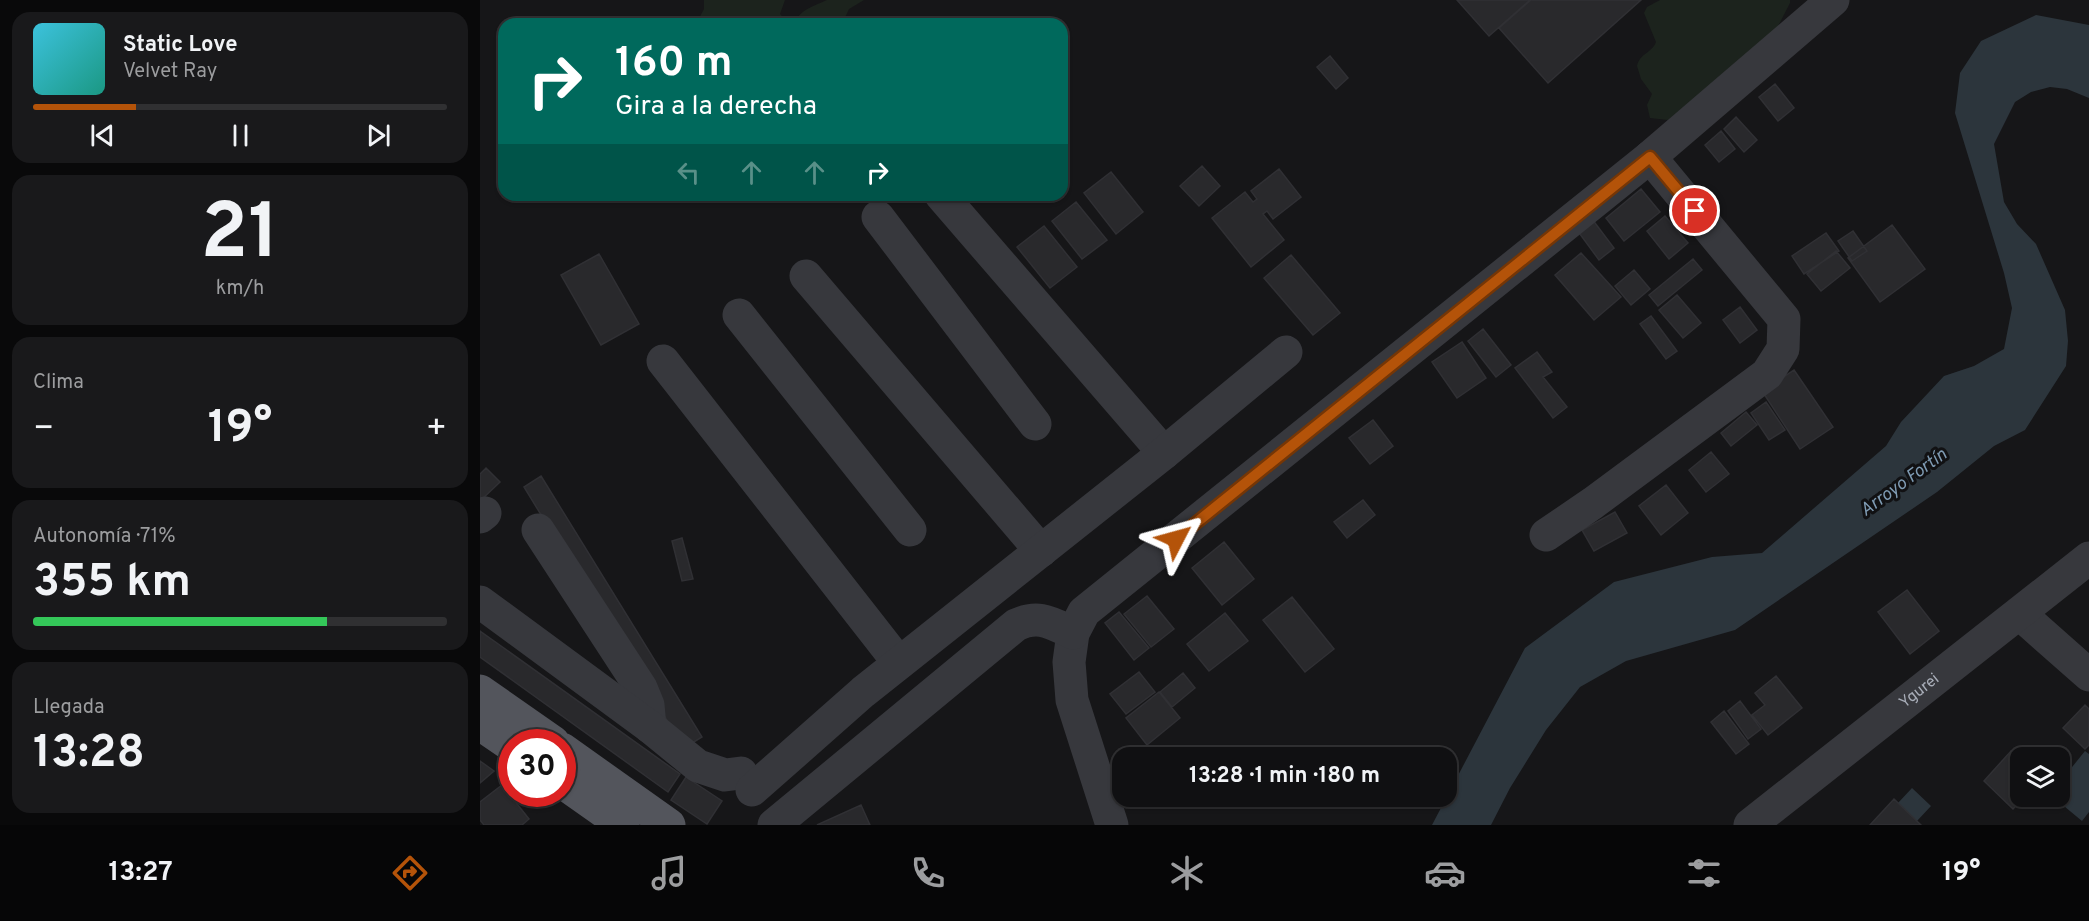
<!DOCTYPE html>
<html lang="es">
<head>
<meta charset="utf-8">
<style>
	body { margin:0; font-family:Overpass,sans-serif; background:#19191b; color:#f1f3f6; height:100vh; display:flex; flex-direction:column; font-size:22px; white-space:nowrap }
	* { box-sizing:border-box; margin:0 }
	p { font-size:20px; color:#9c9d9f }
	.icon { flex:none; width:33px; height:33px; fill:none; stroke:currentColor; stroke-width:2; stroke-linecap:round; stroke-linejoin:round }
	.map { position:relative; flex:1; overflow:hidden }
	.side { display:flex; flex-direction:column; gap:12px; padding:12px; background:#09090a; width:480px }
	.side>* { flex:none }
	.guide { position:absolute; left:18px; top:18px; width:570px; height:183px; border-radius:18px; box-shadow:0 2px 4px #0004,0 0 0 2px #303032; background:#00695c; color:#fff; overflow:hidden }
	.controls { position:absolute; left:1530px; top:747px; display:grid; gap:12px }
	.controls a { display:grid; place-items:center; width:60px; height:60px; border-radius:12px; background:#101012; box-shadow:0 2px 4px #0004,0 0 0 2px #303032; font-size:30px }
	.speed { position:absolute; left:18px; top:729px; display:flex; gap:12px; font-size:30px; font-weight:700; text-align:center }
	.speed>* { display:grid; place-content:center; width:78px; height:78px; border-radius:50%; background:#101012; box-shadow:0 2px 4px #0004,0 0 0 2px #303032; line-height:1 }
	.speed .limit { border:9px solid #d22; background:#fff; color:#111 }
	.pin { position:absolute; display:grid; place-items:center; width:51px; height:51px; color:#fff; margin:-26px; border:3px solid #fff; border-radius:50%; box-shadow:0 2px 6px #0007 }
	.me { position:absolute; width:66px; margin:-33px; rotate:51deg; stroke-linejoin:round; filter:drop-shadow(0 0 4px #0008) }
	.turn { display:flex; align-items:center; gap:21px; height:126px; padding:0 18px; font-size:27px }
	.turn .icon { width:78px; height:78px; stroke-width:2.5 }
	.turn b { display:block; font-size:42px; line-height:51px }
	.lanes { display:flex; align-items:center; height:57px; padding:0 18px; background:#0003; justify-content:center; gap:30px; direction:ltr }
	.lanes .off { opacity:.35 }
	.big { font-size:45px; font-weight:700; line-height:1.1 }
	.side .tile { flex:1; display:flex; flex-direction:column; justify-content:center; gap:9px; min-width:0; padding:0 21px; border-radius:18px; background:#19191b }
	.side .dial { align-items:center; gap:0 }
	.dial b { font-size:78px; line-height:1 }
	.song { display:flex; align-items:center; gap:18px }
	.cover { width:72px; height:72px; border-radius:9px; background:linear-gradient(135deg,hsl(190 70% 55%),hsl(170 70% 35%)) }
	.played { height:6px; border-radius:3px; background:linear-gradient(90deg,#b45309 25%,#303032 25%) }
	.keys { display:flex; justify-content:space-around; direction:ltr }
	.heat { display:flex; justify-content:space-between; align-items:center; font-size:33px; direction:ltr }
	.charge { height:9px; border-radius:4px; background:linear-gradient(90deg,#34c759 71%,#303032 0) }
	.trip { position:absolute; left:632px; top:747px; width:345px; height:60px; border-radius:18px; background:#101012; box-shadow:0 2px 4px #0004,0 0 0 2px #303032; font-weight:700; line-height:60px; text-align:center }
	.tabs { display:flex; height:96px; justify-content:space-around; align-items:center; background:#060607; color:#9c9d9f }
	.tabs .icon { width:42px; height:42px }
	.tabs .selected { color:#b45309 }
	.tabs b { font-size:27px; color:#f1f3f6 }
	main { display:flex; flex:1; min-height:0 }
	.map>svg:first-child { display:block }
	.green { fill:#1c231d }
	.water { fill:#2c353c }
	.building { fill:#29292c; stroke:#303034; stroke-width:1.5 }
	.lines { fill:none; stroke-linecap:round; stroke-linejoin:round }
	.minor { stroke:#37383d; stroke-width:33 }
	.major { stroke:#53555c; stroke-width:33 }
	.route-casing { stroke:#753606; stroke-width:15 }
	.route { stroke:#b45309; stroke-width:10 }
	.labels { text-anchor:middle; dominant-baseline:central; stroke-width:6; stroke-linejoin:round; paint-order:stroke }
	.street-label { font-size:16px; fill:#a8adb8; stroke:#111113 }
	.water-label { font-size:18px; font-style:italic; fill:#7f9bb3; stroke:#111113 }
</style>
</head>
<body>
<main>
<section class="side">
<div class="tile">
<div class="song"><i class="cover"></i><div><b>Static Love</b><p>Velvet Ray</p></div></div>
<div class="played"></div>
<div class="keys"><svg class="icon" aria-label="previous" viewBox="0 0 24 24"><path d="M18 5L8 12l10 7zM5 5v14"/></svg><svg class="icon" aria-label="pause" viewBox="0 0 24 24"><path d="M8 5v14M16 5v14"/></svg><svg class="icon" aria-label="next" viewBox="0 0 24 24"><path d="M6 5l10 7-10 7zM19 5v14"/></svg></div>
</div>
<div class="tile dial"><b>21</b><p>km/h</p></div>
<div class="tile"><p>Clima</p>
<div class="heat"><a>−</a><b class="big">19°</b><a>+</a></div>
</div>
<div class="tile"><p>Autonomía · 71%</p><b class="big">355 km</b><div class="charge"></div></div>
<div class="tile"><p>Llegada</p><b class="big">13:28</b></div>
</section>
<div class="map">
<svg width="1609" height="825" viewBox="0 0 1609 825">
	<rect width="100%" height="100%" fill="#161618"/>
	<path class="green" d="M224 0H305L300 14 309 24H216L224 9Z
		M347 0H384L369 9 362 24H314C319 10 334 6 347 0Z
		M1180 0H1310V3L1295 32 1188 120 1170 118 1167 105 1172 94 1161 79 1157 66C1160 53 1172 53 1176 42L1164 13 1167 7Z"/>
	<path class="water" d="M1556 15 1609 25V98L1587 89 1570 87 1551 92 1535 102 1514 144 1524 202 1537 224 1556 244 1585 310 1588 341 1586 366 1545 430 1514 446 1457 492 1255 630 1146 661 1100 687 1066 730 1030 788 1011 825H952L1045 648 1134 582 1232 557 1282 553 1406 446 1421 422 1464 376 1494 366 1524 349 1532 308 1524 273 1475 113 1480 73 1501 41Z
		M1605 751 1609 754V812L1602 821 1573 797 1580 796V782Z
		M1432 788 1451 806 1437 821 1418 803Z"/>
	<path class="building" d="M977 0H1050L1009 36Z
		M1051 0H1161L1068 83 1019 28Z
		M850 56 868 78 856 89 837 67Z
		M1295 84 1314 108 1298 121 1279 97Z
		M1256 117 1277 140 1264 152 1244 129Z
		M1241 131 1255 149 1239 162 1225 145Z
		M722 166 740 186 719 206 700 186Z
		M799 169 821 197 793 219 787 211 783 214 804 240 771 267 732 218 765 192 773 202 777 199 771 191Z
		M631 172 663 212 636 234 604 193Z
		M1161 189 1180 212 1144 241 1126 218Z
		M596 202 627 240 602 259 572 221Z
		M1109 215 1134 248 1119 260 1094 226Z
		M1185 216 1208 243 1189 259 1167 231Z
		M1412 225 1445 269 1400 302 1368 258Z
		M564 226 597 267 570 288 537 247Z
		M1373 231 1387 251 1372 261 1358 241Z
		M1346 233 1359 251 1324 274 1312 256Z
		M1356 251 1370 268 1341 291 1327 274Z
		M1101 253 1141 297 1114 320 1075 275Z
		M119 254 159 324 121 345 81 275Z
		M811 255 860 313 833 335 784 278Z
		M1213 259 1222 270 1178 306 1169 295Z
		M1154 270 1170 289 1151 305 1135 286Z
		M1197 295 1221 323 1203 338 1179 310Z
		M1260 307 1277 330 1260 343 1243 320Z
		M1171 316 1197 351 1186 359 1160 324Z
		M1003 329 1031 365 1016 377 988 341Z
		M982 342 1006 378 977 398 952 362Z
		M1057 352 1072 372 1063 377 1087 407 1073 418 1035 368Z
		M1314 370 1353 427 1320 449 1282 391Z
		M1286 402 1305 430 1289 440 1271 413Z
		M1266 412 1277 425 1251 446 1241 433Z
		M893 420 913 446 890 464 869 438Z
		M1231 452 1249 474 1226 492 1209 470Z
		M6 468 20 482 0 501V474Z
		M61 476 222 737 204 748 44 487Z
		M1186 485 1208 513 1181 535 1159 506Z
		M883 500 895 515 867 538 854 522Z
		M1135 512 1147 533 1114 551 1102 530Z
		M202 538 213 579 202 581 192 541Z
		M744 542 774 579 742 605 712 568Z
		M1427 590 1459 631 1430 654 1398 612Z
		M667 596 694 629 671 647 644 614Z
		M812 597 854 649 825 672 783 620Z
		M639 612 669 648 654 660 625 623Z
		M745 613 768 641 729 671 707 644Z
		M0 631 200 774 188 792 0 657Z
		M659 672 675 692 646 714 630 694Z
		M703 673 715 688 692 707 680 692Z
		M1296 676 1322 708 1288 735 1272 715 1285 705 1275 693Z
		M679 692 700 718 667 745 646 718Z
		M1260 701 1281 729 1268 739 1248 711Z
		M1605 705 1609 709V745L1605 749 1583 728Z
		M1244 711 1269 744 1256 754 1231 722Z
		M1531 751 1540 760V796H1545L1533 809 1504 781Z
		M0 761 14 771 0 783Z
		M206 777 242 801 227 824 191 800Z
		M22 785 49 819 42 825H4L0 820V802Z
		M1414 799 1441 825H1390Z
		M381 805 390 825H337Z"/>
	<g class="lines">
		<g class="minor">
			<path d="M461 195 684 453"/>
			<path d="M398 217 555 424"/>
			<path d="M326 276 561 551"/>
			<path d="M259 315 430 530"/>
			<path d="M183 361 419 663"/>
			<path d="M0 517 5 513"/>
			<path d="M58 530 161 688 168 705 170 727"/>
			<path d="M1066 535 1113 503 1287 374 1303 349 1304 319 1170 157"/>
			<path d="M0 602 170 727 218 766 245 775 261 773"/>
			<path d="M1540 614 1609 675"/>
			<path d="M593 633 589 662 592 700 632 825"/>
			<path d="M272 790 383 692 684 453 806 352"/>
			<path d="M294 825 536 625C559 614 571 623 593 633L604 612 1170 157 1353 0"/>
			<path id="s1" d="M1270 825 1609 558"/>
		</g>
		<path class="major" d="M0 691 73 742
			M0 724 32 746
			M82 749 189 825
			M82 782 143 825"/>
	</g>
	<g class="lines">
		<defs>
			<path id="route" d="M696 539 1170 157 1215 211"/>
		</defs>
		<use href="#route" class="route-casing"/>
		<use href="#route" class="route"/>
	</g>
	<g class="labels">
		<g class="street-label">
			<text stroke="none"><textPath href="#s1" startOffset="216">Ygurei</textPath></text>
		</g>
		<g class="water-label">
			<text transform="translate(1424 483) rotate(-36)">Arroyo Fortín</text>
		</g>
	</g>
</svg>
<div class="controls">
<a><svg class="icon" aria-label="layers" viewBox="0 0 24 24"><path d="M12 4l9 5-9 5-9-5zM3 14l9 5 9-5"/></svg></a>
</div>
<div class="speed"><div class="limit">30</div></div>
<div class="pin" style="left:1215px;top:211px;background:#d93025"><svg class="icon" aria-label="arrive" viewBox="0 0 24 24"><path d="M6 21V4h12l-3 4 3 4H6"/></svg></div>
<svg class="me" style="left:696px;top:539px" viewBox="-20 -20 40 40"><path d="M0-17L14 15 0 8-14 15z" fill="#b45309" stroke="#fff" stroke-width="4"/></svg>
<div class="trip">13:28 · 1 min · 180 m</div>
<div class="guide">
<div class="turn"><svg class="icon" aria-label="right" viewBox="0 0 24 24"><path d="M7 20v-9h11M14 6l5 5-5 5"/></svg><div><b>160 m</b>Gira a la derecha</div></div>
<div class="lanes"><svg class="icon off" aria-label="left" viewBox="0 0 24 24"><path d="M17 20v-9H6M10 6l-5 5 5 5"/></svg><svg class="icon off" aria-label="ahead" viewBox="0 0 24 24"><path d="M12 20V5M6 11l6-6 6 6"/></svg><svg class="icon off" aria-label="ahead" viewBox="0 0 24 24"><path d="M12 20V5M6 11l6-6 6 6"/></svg><svg class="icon" aria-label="right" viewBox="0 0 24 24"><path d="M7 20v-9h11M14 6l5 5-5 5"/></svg></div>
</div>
</div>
</main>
<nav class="tabs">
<b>13:27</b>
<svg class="icon selected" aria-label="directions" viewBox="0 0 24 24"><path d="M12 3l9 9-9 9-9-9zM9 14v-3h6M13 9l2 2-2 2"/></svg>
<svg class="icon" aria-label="music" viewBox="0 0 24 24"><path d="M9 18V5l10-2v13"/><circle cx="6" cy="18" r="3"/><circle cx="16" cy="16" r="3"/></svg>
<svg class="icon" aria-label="phone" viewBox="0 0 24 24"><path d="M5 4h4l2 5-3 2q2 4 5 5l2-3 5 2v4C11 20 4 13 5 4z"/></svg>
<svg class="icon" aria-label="climate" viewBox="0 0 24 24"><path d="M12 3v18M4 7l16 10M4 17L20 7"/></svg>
<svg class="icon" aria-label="car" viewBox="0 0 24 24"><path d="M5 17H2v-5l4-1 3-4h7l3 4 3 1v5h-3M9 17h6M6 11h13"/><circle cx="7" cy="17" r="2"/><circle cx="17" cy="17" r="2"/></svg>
<svg class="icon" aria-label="filters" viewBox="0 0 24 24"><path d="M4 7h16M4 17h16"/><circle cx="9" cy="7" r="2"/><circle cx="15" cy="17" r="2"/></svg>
<b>19°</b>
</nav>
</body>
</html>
